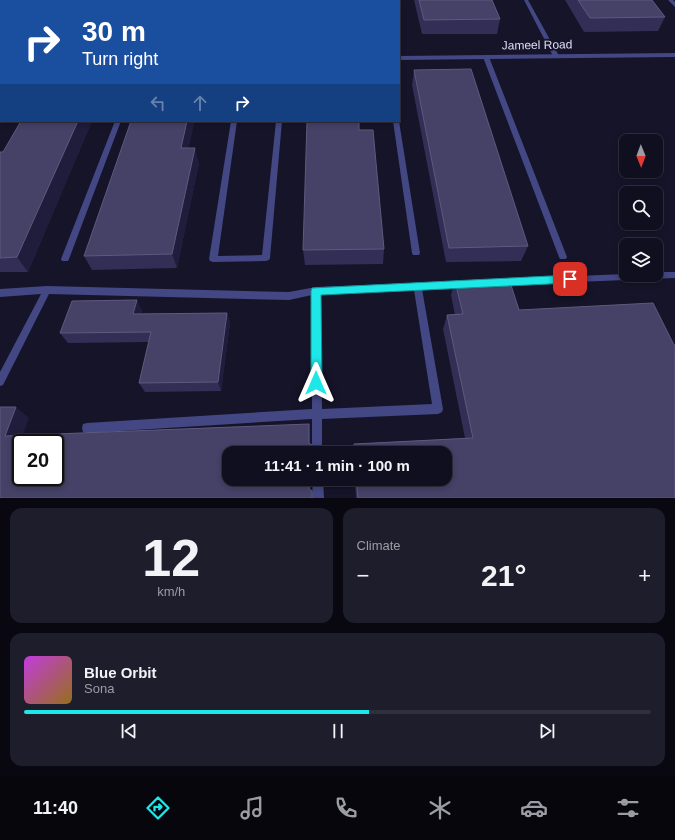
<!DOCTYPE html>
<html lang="en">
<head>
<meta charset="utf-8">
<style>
	body { margin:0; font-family:Arial,sans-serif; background:#1e1d2c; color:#f1f3f6; height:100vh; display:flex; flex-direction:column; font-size:15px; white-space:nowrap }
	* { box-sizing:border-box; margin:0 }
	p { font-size:13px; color:#9c9ca4 }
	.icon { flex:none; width:22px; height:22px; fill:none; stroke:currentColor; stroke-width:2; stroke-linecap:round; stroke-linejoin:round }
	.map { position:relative; height:498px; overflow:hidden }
	.details { display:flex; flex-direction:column; gap:10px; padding:10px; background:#090811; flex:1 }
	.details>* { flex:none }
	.hud { position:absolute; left:0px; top:0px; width:400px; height:122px; box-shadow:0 2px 6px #0003,0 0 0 1px #302f3d; background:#1a4fa0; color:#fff; overflow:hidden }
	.needle { width:26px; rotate:179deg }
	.controls { position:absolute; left:619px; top:134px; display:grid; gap:8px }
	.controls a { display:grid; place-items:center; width:44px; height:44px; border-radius:8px; background:#100f1f; box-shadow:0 2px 6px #0003,0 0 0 1px #302f3d; font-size:20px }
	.speed { position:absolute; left:12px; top:434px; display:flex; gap:8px; font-size:20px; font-weight:700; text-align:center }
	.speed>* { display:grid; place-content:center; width:52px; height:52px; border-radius:50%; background:#100f1f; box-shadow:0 2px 6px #0003,0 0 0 1px #302f3d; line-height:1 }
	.speed .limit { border:2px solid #111; border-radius:6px; background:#fff; color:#111 }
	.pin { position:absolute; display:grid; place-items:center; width:34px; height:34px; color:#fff; margin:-17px; border-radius:8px; box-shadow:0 2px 6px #0006 }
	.me { position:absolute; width:44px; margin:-22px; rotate:0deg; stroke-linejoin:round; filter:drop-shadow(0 0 3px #0008) }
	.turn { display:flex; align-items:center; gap:14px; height:84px; padding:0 16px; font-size:18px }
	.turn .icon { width:52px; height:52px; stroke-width:2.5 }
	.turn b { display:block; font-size:28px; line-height:34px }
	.lanes { display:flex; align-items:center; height:38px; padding:0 16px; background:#0003; justify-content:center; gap:20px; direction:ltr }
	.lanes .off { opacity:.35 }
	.big { font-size:30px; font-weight:700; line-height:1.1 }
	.details .widget { flex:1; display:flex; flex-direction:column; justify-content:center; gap:6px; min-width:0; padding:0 14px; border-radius:12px; background:#1e1d2c }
	.details .dial { align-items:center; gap:0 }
	.dial b { font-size:52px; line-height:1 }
	.song { display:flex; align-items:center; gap:12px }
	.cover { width:48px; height:48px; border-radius:6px; background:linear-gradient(135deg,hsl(290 70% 55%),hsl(40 70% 35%)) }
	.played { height:4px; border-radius:2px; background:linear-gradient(90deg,#1ee7e8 55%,#302f3d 55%) }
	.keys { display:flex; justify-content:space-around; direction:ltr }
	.heat { display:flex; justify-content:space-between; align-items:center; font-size:22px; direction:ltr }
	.details .tiles { flex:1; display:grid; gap:10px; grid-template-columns:1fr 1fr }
	.widget:last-child { grid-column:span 2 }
	.trip { position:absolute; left:222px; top:446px; width:230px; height:40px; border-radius:12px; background:#100f1f; box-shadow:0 2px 6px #0003,0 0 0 1px #302f3d; font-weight:700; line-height:40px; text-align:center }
	.menu { display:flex; height:64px; justify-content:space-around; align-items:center; background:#06060c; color:#9c9ca4 }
	.menu .icon { width:28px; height:28px }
	.menu .selected { color:#1ee7e8 }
	.menu b { font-size:18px; color:#f1f3f6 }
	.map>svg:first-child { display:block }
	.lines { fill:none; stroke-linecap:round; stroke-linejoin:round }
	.service { fill:#434783; fill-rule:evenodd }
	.minor { fill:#434783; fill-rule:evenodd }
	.secondary { fill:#8088f2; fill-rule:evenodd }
	.wall { fill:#332e55 }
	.shaded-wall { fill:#1f1c3c }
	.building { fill:#454167; stroke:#5e5a7e; fill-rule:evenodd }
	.route { fill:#1ee7e8; stroke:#149697 }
	.labels { text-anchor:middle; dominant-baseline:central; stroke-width:4; stroke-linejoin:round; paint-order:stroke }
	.far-street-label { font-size:12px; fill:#dfdffc; stroke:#151429 }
</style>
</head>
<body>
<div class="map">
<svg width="675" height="498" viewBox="0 0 675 498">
	<rect width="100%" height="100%" fill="#151429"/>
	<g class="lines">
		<path class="service" d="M376 0H381V1H376Z
			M524 0H528L559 56 558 57 553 56Z
			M668 0H673L675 2V7Z
			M486 55 489 57 567 257 566 259H560L559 257 483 57Z
			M0 113H1L0 119Z
			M115 121H121L69 259 68 261H62L61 259Z
			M231 121H237L218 256 262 255 276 121H282L270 258 269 260 266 261 213 262 210 261 209 259Z
			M393 121H399L420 253 419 255H413L412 253Z
			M656 272H675V278L500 285 497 284 496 282 497 280 500 279 626 274V275H656Z
			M465 281 468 282 469 284 468 286 465 287 422 289 443 409 442 412 438 414 322 419V453H312V419L87 433 83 432 82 428 83 424 87 423 312 409V295L289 300 49 294 3 385 0 386V372L41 294 0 297V289L47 286 289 292 316 287 414 283 417 282 420 283ZM414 290 432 404 322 409 320 294Z
			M313 479H323L324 498H312Z"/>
		<path class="minor" d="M675 53V57L399 60V56Z
			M0 61H1V65H0Z"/>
		<path class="secondary" d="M1 34V38L0 39V35Z"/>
	</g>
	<path class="wall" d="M414 0H492L500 19 497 34H422Z
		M565 0H652L665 17 658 31 584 32Z
		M414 70 528 246 521 261 446 262 412 85Z
		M21 121H92L28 272H0V152H3Z
		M359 130 384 249 383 264 305 265 303 250Z
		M189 148 199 163 177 268 92 270 84 256Z
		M455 281 519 310 674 345 675 498H356L355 479H445V453H353L354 444 465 438 443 329 447 315H455L451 295Z
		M142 310 141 314 227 313 230 323 221 391 145 392 139 383 149 342 68 343 60 333Z"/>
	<path class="shaded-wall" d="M78 121H92L28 272 17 257Z
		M187 121H195L185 163 181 148Z
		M195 148 199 163 177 268 172 254Z
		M137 300 142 310 139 324 133 314Z
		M227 313 230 323 221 391 218 382Z
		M16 407 29 418 19 446 5 436Z
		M309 424 310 434V453L309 443Z
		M310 479H312L310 498 309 489Z"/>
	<path class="building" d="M77 0H351V1H76Z
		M419 0H492L500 19 424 20Z
		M578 0H652L665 17 590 18Z
		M471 69 528 246 449 248 414 70Z
		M21 121H78L17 257 0 258V152H3Z
		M131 121H187L181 148H195L172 254 84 256Z
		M307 121H359V130H373L384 249 303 250Z
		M509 279 519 310 653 303 674 345H675V498H358L356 479H445V453H354V444L473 438 447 315 463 314 455 281Z
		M137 300 133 314 227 313 218 382 139 383 151 332 60 333 72 301Z
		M0 407H16L5 436 309 424V443L312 445V453H229V479H310L309 489 312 491V498H0ZM21 443H55V477H21Z"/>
	<path class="route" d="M570 275 573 276 575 279 573 282 570 283 321 295 322 383 320 387 316 388 312 387 311 383V291L312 288Z"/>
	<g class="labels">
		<g class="far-street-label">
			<text transform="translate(537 45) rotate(-1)">Jameel Road</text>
		</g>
	</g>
</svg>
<div class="controls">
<a><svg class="needle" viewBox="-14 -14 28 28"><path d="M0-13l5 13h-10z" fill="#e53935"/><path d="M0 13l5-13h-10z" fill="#9c9ca4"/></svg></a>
<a><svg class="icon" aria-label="search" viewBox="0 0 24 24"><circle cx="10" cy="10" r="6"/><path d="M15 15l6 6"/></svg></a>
<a><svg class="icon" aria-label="layers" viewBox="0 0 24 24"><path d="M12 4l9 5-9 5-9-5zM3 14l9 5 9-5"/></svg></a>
</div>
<div class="speed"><div class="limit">20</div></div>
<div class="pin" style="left:570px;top:279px;background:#d93025"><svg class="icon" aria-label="arrive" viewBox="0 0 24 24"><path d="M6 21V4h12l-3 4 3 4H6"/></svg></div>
<svg class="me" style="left:316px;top:383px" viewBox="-20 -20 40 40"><path d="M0-17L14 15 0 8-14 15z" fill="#1ee7e8" stroke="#fff" stroke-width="4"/></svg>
<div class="trip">11:41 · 1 min · 100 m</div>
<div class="hud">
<div class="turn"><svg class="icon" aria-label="right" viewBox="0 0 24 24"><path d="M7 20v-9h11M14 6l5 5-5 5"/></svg><div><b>30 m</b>Turn right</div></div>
<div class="lanes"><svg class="icon off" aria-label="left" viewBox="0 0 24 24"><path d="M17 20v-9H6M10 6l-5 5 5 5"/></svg><svg class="icon off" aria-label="ahead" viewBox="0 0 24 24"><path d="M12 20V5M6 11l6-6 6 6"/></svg><svg class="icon" aria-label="right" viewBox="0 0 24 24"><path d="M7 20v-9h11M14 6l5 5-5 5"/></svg></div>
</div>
</div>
<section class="details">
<div class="tiles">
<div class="widget dial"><b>12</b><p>km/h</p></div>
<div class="widget"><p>Climate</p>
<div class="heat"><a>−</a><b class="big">21°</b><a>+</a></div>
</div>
<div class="widget">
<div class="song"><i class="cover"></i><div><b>Blue Orbit</b><p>Sona</p></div></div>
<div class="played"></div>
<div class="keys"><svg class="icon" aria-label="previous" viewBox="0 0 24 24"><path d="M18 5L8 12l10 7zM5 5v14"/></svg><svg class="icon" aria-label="pause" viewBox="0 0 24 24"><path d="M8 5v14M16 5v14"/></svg><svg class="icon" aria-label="next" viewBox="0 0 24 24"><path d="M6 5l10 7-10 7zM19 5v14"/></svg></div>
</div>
</div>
</section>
<nav class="menu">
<b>11:40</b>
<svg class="icon selected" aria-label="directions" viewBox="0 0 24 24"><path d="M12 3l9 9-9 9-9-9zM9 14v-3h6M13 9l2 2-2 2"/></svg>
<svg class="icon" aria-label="music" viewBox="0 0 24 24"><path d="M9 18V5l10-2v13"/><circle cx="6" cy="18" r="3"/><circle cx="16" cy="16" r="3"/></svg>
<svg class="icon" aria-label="phone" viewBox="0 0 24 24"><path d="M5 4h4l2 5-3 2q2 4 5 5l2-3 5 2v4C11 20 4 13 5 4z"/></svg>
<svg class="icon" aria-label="climate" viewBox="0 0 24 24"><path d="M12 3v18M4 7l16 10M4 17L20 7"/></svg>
<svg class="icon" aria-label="car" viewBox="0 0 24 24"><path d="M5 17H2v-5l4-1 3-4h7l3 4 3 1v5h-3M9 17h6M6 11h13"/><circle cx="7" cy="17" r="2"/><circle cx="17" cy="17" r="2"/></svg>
<svg class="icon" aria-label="filters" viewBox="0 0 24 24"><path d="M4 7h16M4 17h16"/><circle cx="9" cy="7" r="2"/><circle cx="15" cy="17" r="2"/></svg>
</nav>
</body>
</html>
